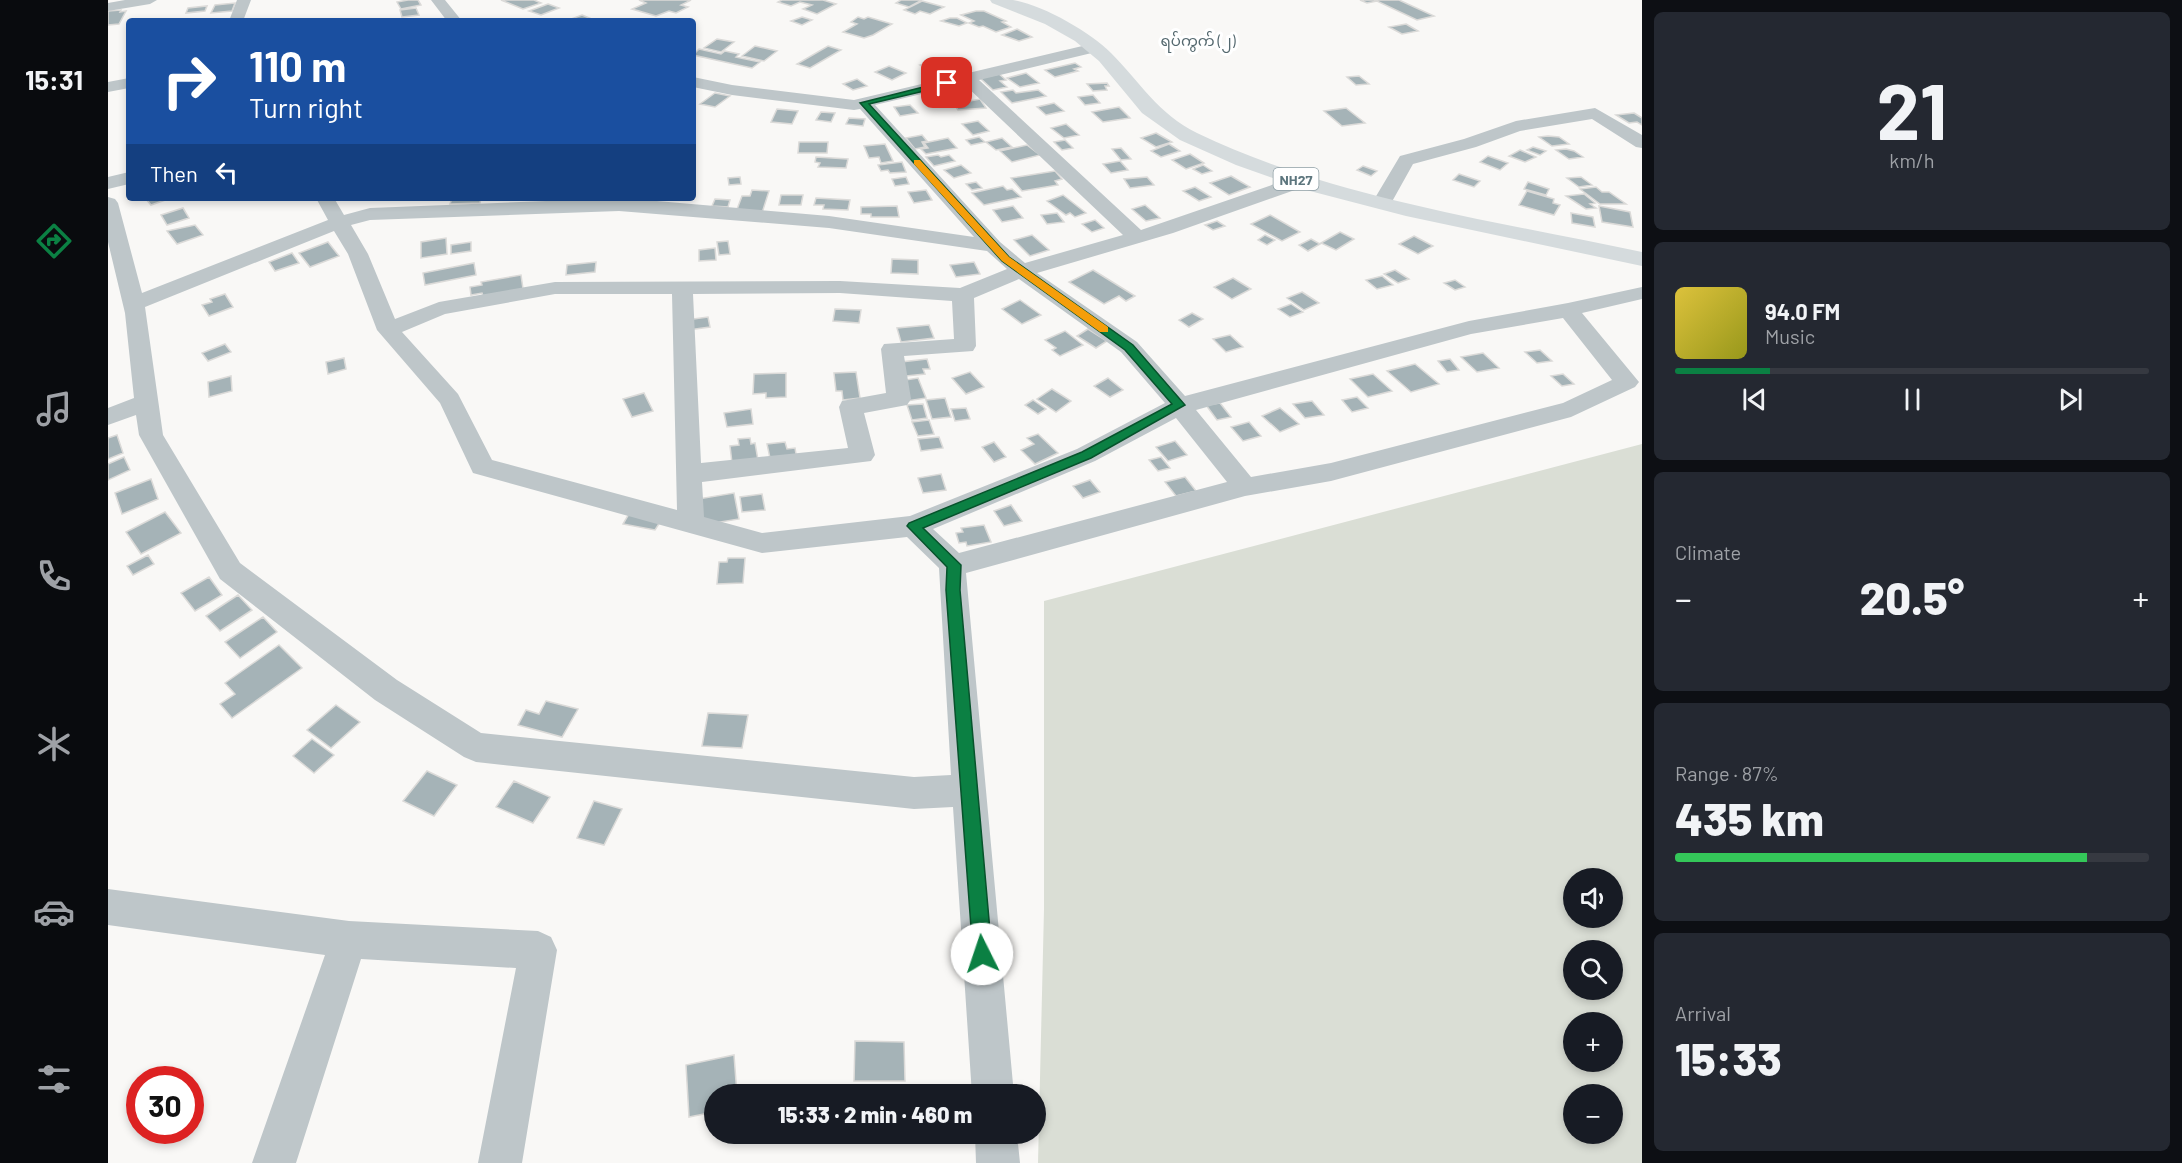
<!DOCTYPE html>
<html lang="en">
<head>
<meta charset="utf-8">
<style>
	body { margin:0; font-family:Barlow,"Noto Sans Myanmar",sans-serif; background:#242831; color:#f1f3f6; height:100vh; display:flex; flex-direction:column; font-size:22px; white-space:nowrap }
	* { box-sizing:border-box; margin:0 }
	p { font-size:20px; color:#9ea1a6 }
	.icon { flex:none; width:33px; height:33px; fill:none; stroke:currentColor; stroke-width:2; stroke-linecap:round; stroke-linejoin:round }
	.map { position:relative; flex:1; overflow:hidden }
	.details { display:flex; flex-direction:column; gap:12px; padding:12px; background:#0d0f14; width:540px }
	.details>* { flex:none }
	.banner { position:absolute; left:18px; top:18px; width:570px; height:183px; border-radius:6px; box-shadow:0 3px 9px #0003; background:#1a4fa0; color:#fff; overflow:hidden }
	.fabs { position:absolute; left:1455px; top:868px; display:grid; gap:12px }
	.fabs a { display:grid; place-items:center; width:60px; height:60px; border-radius:50%; background:#171b24; box-shadow:0 3px 9px #0003; font-size:30px }
	.speed { position:absolute; left:18px; top:1066px; display:flex; gap:12px; font-size:30px; font-weight:700; text-align:center }
	.speed>* { display:grid; place-content:center; width:78px; height:78px; border-radius:50%; background:#171b24; box-shadow:0 3px 9px #0003; line-height:1 }
	.speed .limit { border:9px solid #d22; background:#fff; color:#111 }
	.pin { position:absolute; display:grid; place-items:center; width:51px; height:51px; color:#fff; margin:-26px; border-radius:12px; box-shadow:0 3px 9px #0006 }
	.me { position:absolute; width:66px; margin:-33px; rotate:356deg; stroke-linejoin:round; filter:drop-shadow(0 0 4px #0008) }
	.turn { display:flex; align-items:center; gap:21px; height:126px; padding:0 24px; font-size:27px }
	.turn .icon { width:78px; height:78px; stroke-width:2.5 }
	.turn b { display:block; font-size:42px; line-height:51px }
	.then { display:flex; align-items:center; height:57px; padding:0 24px; background:#0003; gap:12px; font-size:22px }
	.big { font-size:45px; font-weight:800; line-height:1.1 }
	.details .card { flex:1; display:flex; flex-direction:column; justify-content:center; gap:9px; min-width:0; padding:0 21px; border-radius:9px; background:#242831 }
	.details .dial { align-items:center; gap:0 }
	.dial b { font-size:78px; line-height:1 }
	.song { display:flex; align-items:center; gap:18px }
	.cover { width:72px; height:72px; border-radius:9px; background:linear-gradient(135deg,hsl(50 70% 55%),hsl(60 70% 35%)) }
	.played { height:6px; border-radius:3px; background:linear-gradient(90deg,#0b8043 20%,#363941 20%) }
	.keys { display:flex; justify-content:space-around; direction:ltr }
	.heat { display:flex; justify-content:space-between; align-items:center; font-size:33px; direction:ltr }
	.charge { height:9px; border-radius:4px; background:linear-gradient(90deg,#34c759 87%,#363941 0) }
	.trip { position:absolute; left:596px; top:1084px; width:342px; height:60px; border-radius:30px; background:#171b24; box-shadow:0 3px 9px #0003; font-weight:800; line-height:60px; text-align:center }
	main { display:flex; flex:1; min-height:0 }
	.tab-bar { display:flex; flex-direction:column; width:108px; justify-content:space-around; align-items:center; background:#090b0e; color:#9ea1a6 }
	.tab-bar .icon { width:42px; height:42px }
	.tab-bar .selected { color:#0b8043 }
	.tab-bar b { font-size:27px; color:#f1f3f6 }
	.map>svg:first-child { display:block }
	.green { fill:#daded5; fill-rule:evenodd }
	.building { fill:#a5b3b7; stroke:#dbdad8; stroke-width:1.5 }
	.lines { fill:none; stroke-linecap:round; stroke-linejoin:round }
	.minor { fill:#bec6c9; fill-rule:evenodd }
	.highway { fill:#d5dbdd; fill-rule:evenodd }
	.route { fill:#0b8043; stroke:#07532c; stroke-width:1.5 }
	.slow { fill:#f59e0b }
	.labels { text-anchor:middle; dominant-baseline:central; stroke-width:6; stroke-linejoin:round; paint-order:stroke }
	.shield { fill:#fff; stroke:#8e9fa5; stroke-width:1.5 }
	.shield-label { font-size:14px; font-weight:bold; fill:#5d767e }
	.far-quarter-label { font-size:15px; fill:#54686e; stroke:#fff }
</style>
</head>
<body>
<main>
<nav class="tab-bar">
<b>15:31</b>
<svg class="icon selected" aria-label="directions" viewBox="0 0 24 24"><path d="M12 3l9 9-9 9-9-9zM9 14v-3h6M13 9l2 2-2 2"/></svg>
<svg class="icon" aria-label="music" viewBox="0 0 24 24"><path d="M9 18V5l10-2v13"/><circle cx="6" cy="18" r="3"/><circle cx="16" cy="16" r="3"/></svg>
<svg class="icon" aria-label="phone" viewBox="0 0 24 24"><path d="M5 4h4l2 5-3 2q2 4 5 5l2-3 5 2v4C11 20 4 13 5 4z"/></svg>
<svg class="icon" aria-label="climate" viewBox="0 0 24 24"><path d="M12 3v18M4 7l16 10M4 17L20 7"/></svg>
<svg class="icon" aria-label="car" viewBox="0 0 24 24"><path d="M5 17H2v-5l4-1 3-4h7l3 4 3 1v5h-3M9 17h6M6 11h13"/><circle cx="7" cy="17" r="2"/><circle cx="17" cy="17" r="2"/></svg>
<svg class="icon" aria-label="filters" viewBox="0 0 24 24"><path d="M4 7h16M4 17h16"/><circle cx="9" cy="7" r="2"/><circle cx="15" cy="17" r="2"/></svg>
</nav>
<div class="map">
<svg width="1534" height="1163" viewBox="0 0 1534 1163">
	<rect width="100%" height="100%" fill="#f9f8f6"/>
	<path class="green" d="M1534 444V1163H930L936 909V601ZM1466 879H1504V918H1466ZM1466 951H1504V990H1466ZM1466 1023H1504V1062H1466ZM1466 1095H1504V1134H1466Z"/>
	<path class="building" d="M300 0H310L313 5 293 9 289 2Z
		M393 0H426L433 3 415 9Z
		M531 0H583L573 5 580 7 568 13 561 11 548 16 524 9 538 3Z
		M674 0H715L728 4 709 14 695 9 704 5 692 2 683 6 670 2Z
		M793 0H814L801 7 788 3Z
		M1252 0H1291L1326 16 1309 20 1269 1 1259 3Z
		M814 1 836 7 822 14 812 11 807 14 796 10Z
		M127 3 124 11 103 13 107 5Z
		M440 4 451 8 433 15 421 11Z
		M99 6 97 11 78 13 80 8Z
		M308 8 311 15 294 17 292 10Z
		M13 10 12 12 18 11 11 24 0 25V11Z
		M868 11H876L898 21 894 22 903 27 888 32 875 26 871 27 861 23 866 21 853 15Z
		M474 15 486 20 467 21 463 19Z
		M694 17 704 20 694 25 683 21Z
		M750 17 756 19 760 17 784 24 765 35 756 38 735 32 749 24 743 22Z
		M842 18H849L859 23 851 26 833 21Z
		M1298 24 1310 31 1294 34 1281 27Z
		M909 29 924 37 911 41 894 35Z
		M609 39 626 42 613 52 596 48Z
		M647 46 669 51 656 61 634 56Z
		M720 46 733 50 702 68 689 64Z
		M591 49 613 54 617 51 631 54 628 57 652 62 644 68 585 55Z
		M838 58 848 65 822 71 812 65Z
		M967 63 973 67 966 69 970 71 947 77 937 70Z
		M781 66 798 73 784 80 767 72Z
		M918 73 931 83 912 87 899 78Z
		M891 74 898 80 892 81 899 87 885 90 872 78Z
		M1251 76 1261 84 1248 85 1239 77Z
		M749 79 759 86 745 90 735 84Z
		M999 83 1001 86H997L999 90 985 91 979 84Z
		M905 90 908 93 930 90 938 96 904 103 893 92Z
		M607 93 622 96 607 107 592 104Z
		M985 95 992 103 977 105 970 97Z
		M851 96 855 103 835 105 831 98Z
		M872 99 878 108 850 110 846 104Z
		M946 103 956 111 938 115 929 107Z
		M802 105 810 113 792 116 786 107Z
		M1011 107 1022 118 995 122 984 112Z
		M1238 108 1257 123 1234 126 1216 111Z
		M669 109 690 111 684 124 663 122Z
		M713 112 727 113 723 122 708 120Z
		M1526 113 1534 118V125L1529 122 1521 123 1508 115Z
		M741 118 757 119 755 126 738 124Z
		M870 121 881 131 865 135 854 124Z
		M958 124 971 135 956 138 943 128Z
		M1048 133 1064 142 1048 147 1033 138Z
		M814 135 819 141 814 142 817 147 807 149 798 138Z
		M1440 136 1451 137 1461 144 1444 146 1431 137Z
		M871 137 877 142 863 145 858 140Z
		M840 138 849 148 818 154 813 149 820 148 816 143Z
		M894 138 904 147 888 150 878 142Z
		M957 140 965 148 954 150 946 142Z
		M691 142H720L719 153H690Z
		M777 144 785 161 773 163 771 157 761 158 756 146Z
		M1061 144 1072 151 1053 157 1043 151Z
		M919 145 932 155 904 162 892 151Z
		M1425 147 1438 151 1432 155 1419 150Z
		M1013 148 1023 159 1013 160 1004 149Z
		M1458 149 1466 151 1475 157 1461 159 1448 150Z
		M1412 150 1428 157 1417 162 1401 156Z
		M1082 154 1096 163 1078 169 1064 160Z
		M830 155 833 157 841 155 847 161 826 166 818 157Z
		M1380 156 1400 163 1392 170 1372 162Z
		M708 157 740 159 738 168 710 167 712 163 707 162Z
		M1012 161 1020 170 1003 173 995 164Z
		M794 162 798 172 782 173 780 170 773 171 770 165Z
		M853 165 863 173 846 178 836 170Z
		M1095 165 1104 171 1094 174 1085 169Z
		M1255 166 1269 171 1263 176 1249 170Z
		M947 171 954 179 947 181 950 185 914 191 903 178Z
		M1351 174 1372 181 1366 187 1345 180Z
		M1123 176 1142 187 1121 195 1102 183Z
		M632 177 633 184 621 185 620 178Z
		M798 177 801 184 787 186 784 179Z
		M1039 177 1046 185 1022 188 1016 179Z
		M1473 177 1484 185 1471 187 1459 178Z
		M868 182 874 188 864 190 858 184Z
		M1420 182 1441 189 1438 195 1416 189Z
		M895 186 899 190 904 189 913 197 876 205 864 193Z
		M1087 187 1103 197 1091 201 1075 191Z
		M1488 187 1494 192H1501L1518 204H1492L1472 189Z
		M644 190 661 191 654 213 628 212 634 196H642Z
		M818 190 824 200 806 203 800 192Z
		M1419 191 1446 199 1445 203 1452 205 1446 215 1411 205Z
		M1476 194 1487 203 1482 204 1488 208 1478 209 1458 196Z
		M673 195H695L693 205H671Z
		M955 195 978 213 967 217 962 213 958 215 939 201Z
		M41 198H63L43 205 38 199Z
		M344 198H373L372 203 342 204Z
		M708 198 742 200 740 210 715 209 716 205H706Z
		M607 199 622 200 620 207 604 206Z
		M1037 205 1052 218 1038 221 1024 209Z
		M789 206 791 217H763V214H753V207Z
		M905 206 915 218 894 222 885 210Z
		M1491 206 1522 212 1525 227 1494 222Z
		M75 208 81 218 59 225 53 215Z
		M949 213 956 222 939 224 933 215Z
		M1463 213 1485 217 1487 227 1464 223Z
		M1162 215 1192 232 1174 241 1143 224Z
		M987 220 996 228 984 232 974 224Z
		M1109 221 1117 226 1105 230 1097 225Z
		M87 225 95 235 69 244 59 231Z
		M1232 232 1246 239 1228 250 1213 243Z
		M924 235 941 250 922 256 906 240Z
		M1157 235 1167 240 1159 245 1150 240Z
		M1306 236 1325 246 1310 254 1291 244Z
		M338 238 339 254 313 258V242Z
		M1203 239 1212 244 1200 251 1191 245Z
		M620 241 622 254 611 255 609 242Z
		M220 242 231 256 202 267 191 253Z
		M363 242V251L343 254V245Z
		M607 248 608 260 591 261V250Z
		M184 253 191 263 167 271 161 262Z
		M784 259 810 260V274L783 273Z
		M488 262 487 272 458 275 459 265Z
		M866 262 872 274 848 277 842 265Z
		M366 263 368 275 317 285 315 273Z
		M985 270 1027 296 1018 301 1011 296 996 304 961 282Z
		M1287 270 1301 279 1290 283 1276 274Z
		M413 275 415 289 375 296 374 293 363 295 362 287 374 285 373 282Z
		M1274 276 1285 285 1269 289 1258 280Z
		M1125 278 1143 289 1124 299 1106 287Z
		M1347 280 1357 287 1347 290 1336 283Z
		M1194 292 1211 303 1196 310 1179 298Z
		M117 294 125 307 101 316 94 305 104 302 102 299Z
		M912 300 933 315 914 324 894 309Z
		M1183 304 1195 312 1182 317 1170 309Z
		M727 309 753 310 751 323 725 321Z
		M1084 313 1095 319 1081 327 1071 320Z
		M600 317 602 327 580 330 578 320Z
		M821 325 826 338 793 342 789 328Z
		M980 329 999 341 988 348 969 336Z
		M957 331 975 345 952 356 944 350 948 348 937 340Z
		M1122 335 1135 347 1118 352 1105 339Z
		M117 344 123 352 100 361 94 353Z
		M1432 350 1444 361 1429 363 1417 352Z
		M1375 353 1391 368 1369 372 1353 357Z
		M236 358 238 369 220 374 218 362Z
		M819 359 822 369H815L817 374 798 376 793 362Z
		M1342 359 1351 370 1339 372 1330 361Z
		M1307 364 1331 384 1303 392 1279 371Z
		M748 372 752 398 735 400 734 391H728L726 373Z
		M862 372 876 387 858 394 844 378Z
		M678 373V397L658 398V393L645 394 646 374Z
		M1265 374 1284 391 1260 397 1242 379Z
		M1455 374 1466 384 1454 386 1443 376Z
		M123 376 124 391 101 397 100 382Z
		M810 378 818 398 799 401 791 381Z
		M1000 378 1015 390 1002 397 986 386Z
		M944 389 963 401 948 412 929 399Z
		M536 393 545 411 524 417 515 399Z
		M1249 397 1260 408 1244 412 1234 400Z
		M837 398 843 417 824 419 818 400Z
		M925 400 938 409 930 414 917 405Z
		M1204 401 1216 415 1197 418 1185 404Z
		M1112 403 1123 417 1109 420 1098 405Z
		M815 404 819 418 804 420 799 405Z
		M858 408 862 419 847 421 843 409Z
		M1172 408 1191 424 1172 432 1154 416Z
		M643 409 645 424 619 427 616 413Z
		M821 420 826 434 810 436 804 422Z
		M1141 422 1153 436 1135 441 1123 427Z
		M930 434 950 453 927 464 913 450 926 444 919 438Z
		M9 435 15 453 0 459V438Z
		M831 437 835 448 813 451 810 439Z
		M642 438 643 444 647 443 650 460 624 463 622 446 631 445 630 439Z
		M1067 441 1079 455 1060 461 1048 447Z
		M677 442 679 449 687 448 689 460 663 463 659 444Z
		M886 442 898 457 886 462 874 447Z
		M16 457 22 470 0 480V464Z
		M1053 457 1062 468 1050 471 1041 460Z
		M833 474 838 490 815 493 810 478Z
		M1077 477 1088 491 1068 496 1057 482Z
		M43 479 50 499 14 514 7 493Z
		M982 480 992 492 975 498 965 486Z
		M626 493 631 519 594 525 590 499Z
		M654 494 657 510 634 512 632 497Z
		M903 505 914 521 896 526 886 511Z
		M57 512 73 533 33 554 18 532Z
		M522 512 554 519 547 530 515 524Z
		M876 525 883 542 859 546 858 542 851 543 848 533 855 532 853 528Z
		M40 555 46 564 25 575 19 566Z
		M620 558H637L635 583 609 584 611 562H619Z
		M101 577 114 595 87 611 73 593Z
		M130 595 144 610 112 631 98 616Z
		M155 617 169 632 132 658 117 642Z
		M171 645 194 668 124 718 112 704 127 694 117 683Z
		M438 701 470 709 454 737 410 725 418 710 431 714Z
		M228 705 252 722 223 748 199 730Z
		M600 713 640 715 634 748 594 746Z
		M204 739 226 755 206 773 185 756Z
		M319 771 349 785 326 816 295 801Z
		M406 781 442 797 425 823 388 807Z
		M486 801 514 809 496 845 469 838Z
		M747 1041 796 1042 797 1081H746Z
		M626 1055 629 1095H606V1112L581 1117 578 1065Z"/>
	<g class="lines">
		<path class="minor" d="M17 0H49L42 4 0 11V3Z
			M129 0H143L135 21H121Z
			M323 0H337L354 21H339Z
			M987 43 992 45 995 48 992 51 871 80 1033 230 1187 177H1201L1203 181 1201 185 1065 233 929 273 1029 342 1077 396 1361 321 1460 303 1534 287V299L1474 313 1531 382 1527 387 1463 417 1223 481 1137 496 858 573 906 1095H864L845 807 806 809 368 762 356 757 267 700 112 579 31 435 28 415 0 425V408L26 398 17 313 0 242V197L7 199 10 203 34 293 220 220 208 198H226L236 215 262 208 514 198 721 216 866 237 752 109 746 110 624 95 585 87V77L624 85 746 100ZM856 84 1015 235 917 263 892 242 767 105ZM511 211 721 228 879 251 899 269 852 288 732 281 447 282 331 302 287 319 260 254 243 225 262 220ZM226 231 240 254 269 330 332 403 365 473 654 553 799 537 831 568 843 775 806 777 373 733 289 680 132 563 55 435 37 307ZM911 279 1013 352 1057 403 969 449 802 516 654 533 596 517 594 482 763 461 767 455 756 413 799 405 803 399 796 356 865 351 868 346 866 298ZM732 293 844 301 846 339 776 344 773 349 778 393 734 401 731 407 740 448 593 463 585 294ZM447 294H564L569 510 384 460 350 394 294 332 337 314ZM1455 318 1504 380 1455 403 1223 463 1143 477 1088 410 1363 334ZM1068 418 1119 482 851 553 825 529 987 461Z
			M21 78V88L0 92V82Z
			M1487 108 1534 135V148L1528 147 1484 119 1412 131 1368 147 1305 164 1281 207H1267L1264 203 1292 156 1356 139 1408 121Z
			M21 172V184L0 189V177Z
			M0 889 241 921 430 931 443 937 449 950 414 1163H370L408 968 253 959 188 1163H144L217 955 0 925Z
			M867 1134H909L912 1163H868Z"/>
		<path class="highway" d="M882 0C889 0 897 0 905 0 935 5 982 32 1003 53 1032 82 1050 114 1089 133 1224 198 1388 221 1534 252V266L1298 216 1202 191 1128 165 1072 140 1034 113 991 61 967 41 937 24 884 3Z"/>
	</g>
	<path class="route" d="M839 81 842 82V85L761 104 901 257 1025 345 1077 405 983 458 815 528 853 565 852 590 884 954 881 961 874 964 868 961 865 954 838 590 839 567 799 526 801 523 974 452 1064 404 1017 350 894 261 752 103Z"/>
	<path class="slow" d="M806 160H812L901 257 1000 327V332H992L894 261 806 164Z"/>
	<g class="labels">
		<rect class="shield" x="1165.5" y="168" width="45" height="22" rx="4.5"/>
		<g class="shield-label">
			<text x="1188" y="179">NH27</text>
		</g>
		<g class="far-quarter-label">
			<text x="1090" y="40">ရပ်ကွက် (၂)</text>
		</g>
	</g>
</svg>
<div class="fabs">
<a><svg class="icon" aria-label="sound" viewBox="0 0 24 24"><path d="M4 9h4l5-4v14l-5-4H4zM17 9q2 3 0 6"/></svg></a>
<a><svg class="icon" aria-label="search" viewBox="0 0 24 24"><circle cx="10" cy="10" r="6"/><path d="M15 15l6 6"/></svg></a>
<a>+</a>
<a>−</a>
</div>
<div class="speed"><div class="limit">30</div></div>
<div class="pin" style="left:839px;top:83px;background:#d93025"><svg class="icon" aria-label="arrive" viewBox="0 0 24 24"><path d="M6 21V4h12l-3 4 3 4H6"/></svg></div>
<svg class="me" style="left:874px;top:954px" viewBox="-20 -20 40 40"><circle r="19" fill="#fff"/><path d="M0-13L10 11 0 6-10 11z" fill="#0b8043"/></svg>
<div class="trip">15:33 · 2 min · 460 m</div>
<div class="banner">
<div class="turn"><svg class="icon" aria-label="right" viewBox="0 0 24 24"><path d="M7 20v-9h11M14 6l5 5-5 5"/></svg><div><b>110 m</b>Turn right</div></div>
<div class="then">Then<svg class="icon" aria-label="left" viewBox="0 0 24 24"><path d="M17 20v-9H6M10 6l-5 5 5 5"/></svg></div>
</div>
</div>
<section class="details">
<div class="card dial"><b>21</b><p>km/h</p></div>
<div class="card">
<div class="song"><i class="cover"></i><div><b>94.0 FM</b><p>Music</p></div></div>
<div class="played"></div>
<div class="keys"><svg class="icon" aria-label="previous" viewBox="0 0 24 24"><path d="M18 5L8 12l10 7zM5 5v14"/></svg><svg class="icon" aria-label="pause" viewBox="0 0 24 24"><path d="M8 5v14M16 5v14"/></svg><svg class="icon" aria-label="next" viewBox="0 0 24 24"><path d="M6 5l10 7-10 7zM19 5v14"/></svg></div>
</div>
<div class="card"><p>Climate</p>
<div class="heat"><a>−</a><b class="big">20.5°</b><a>+</a></div>
</div>
<div class="card"><p>Range · 87%</p><b class="big">435 km</b><div class="charge"></div></div>
<div class="card"><p>Arrival</p><b class="big">15:33</b></div>
</section>
</main>
</body>
</html>
